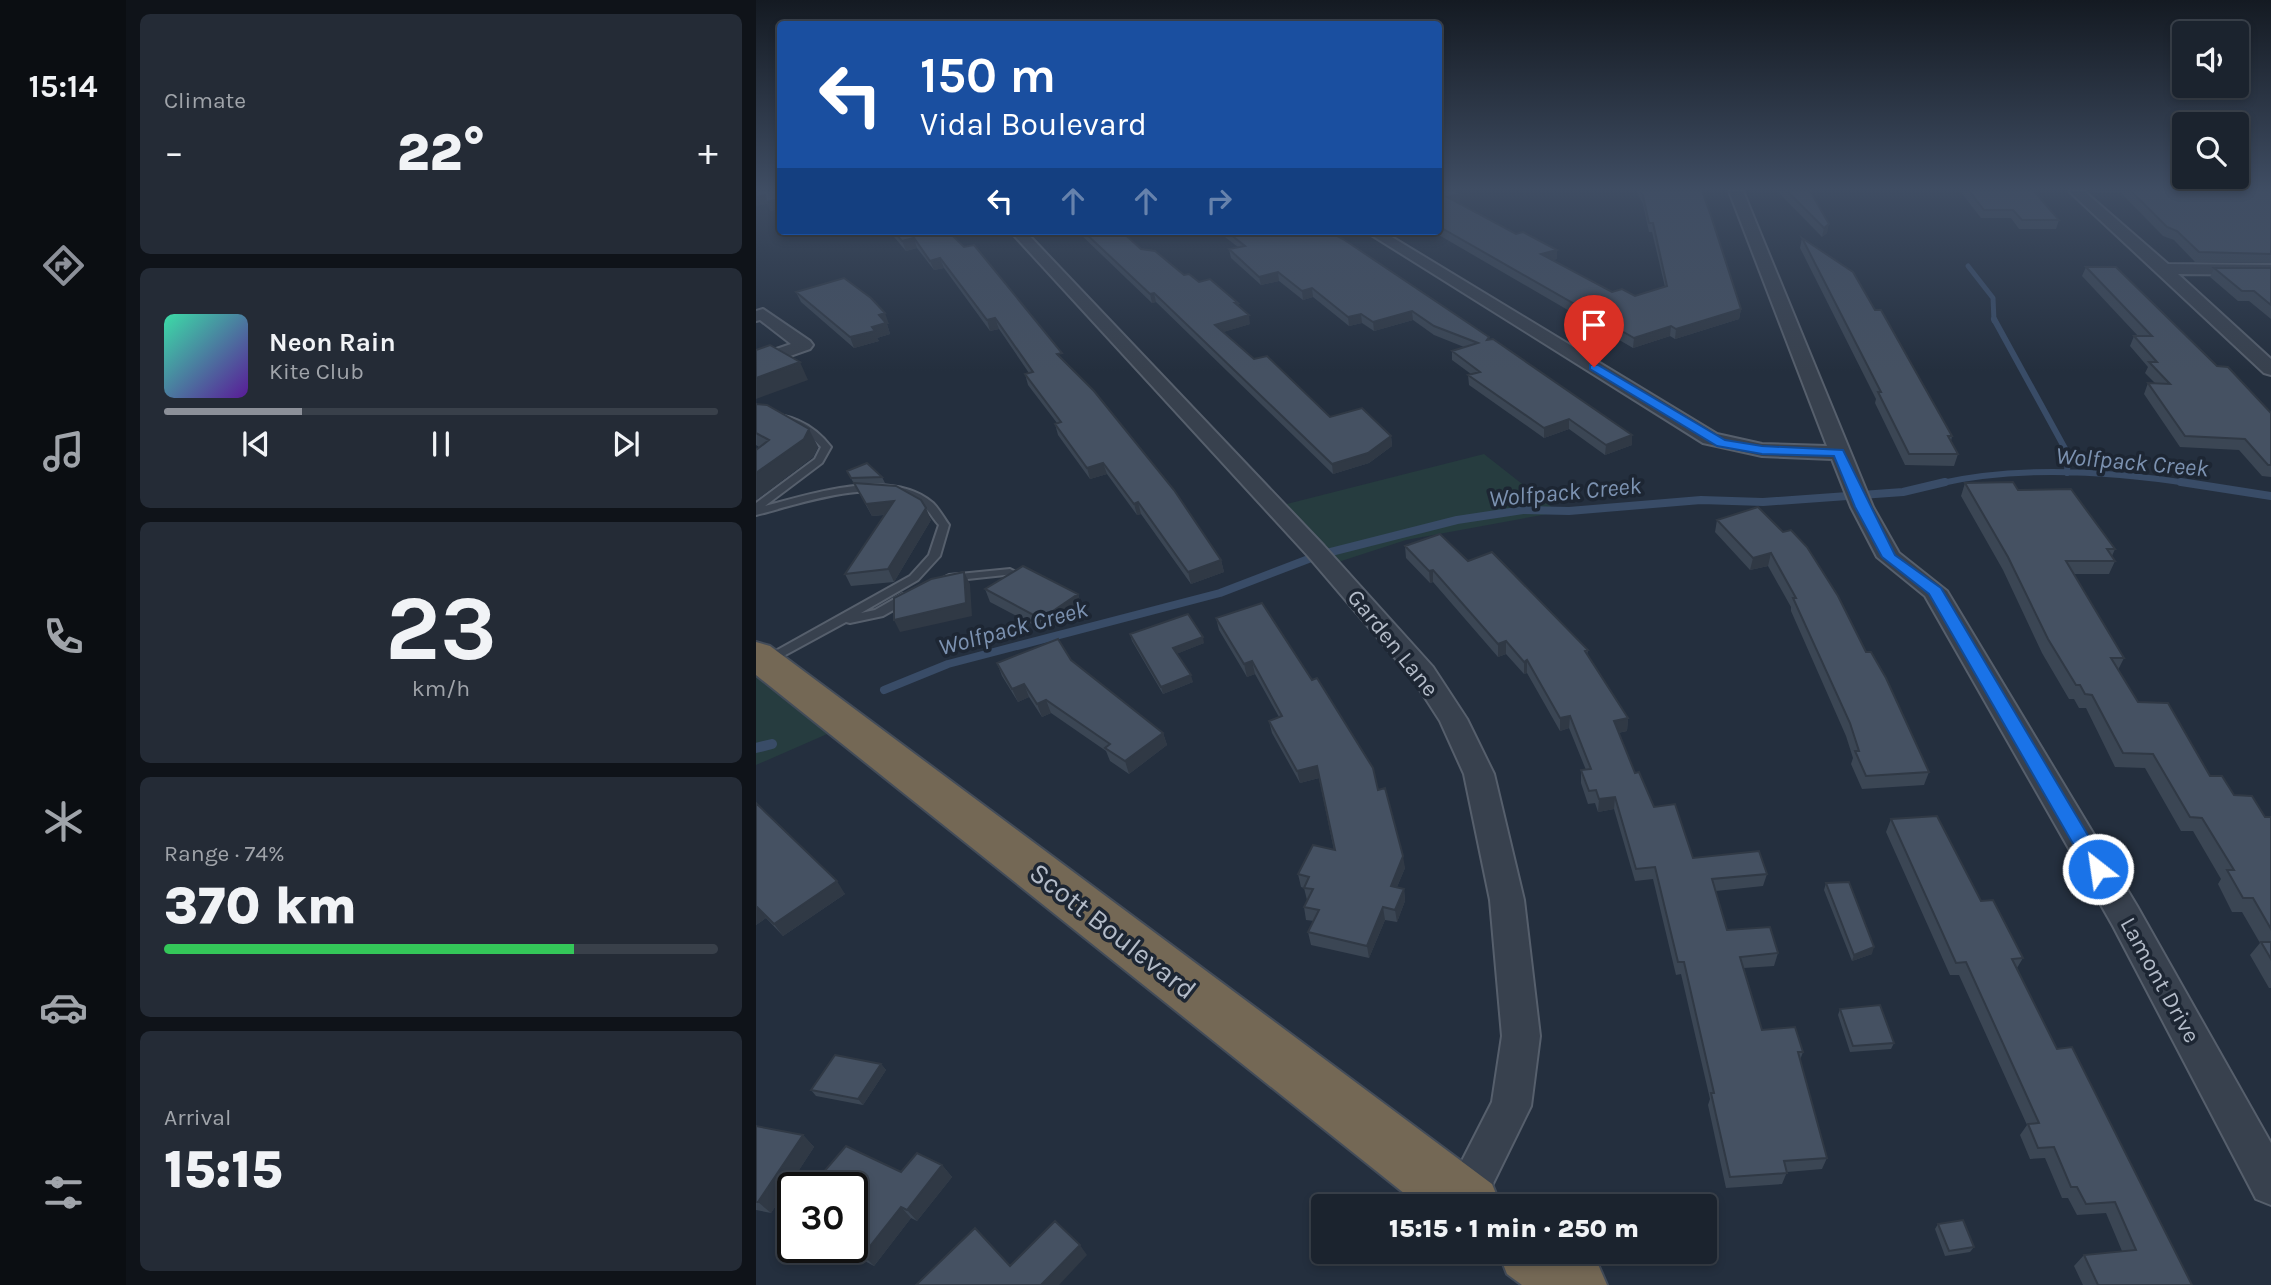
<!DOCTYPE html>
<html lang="en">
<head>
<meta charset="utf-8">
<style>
	body { margin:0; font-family:Karla,sans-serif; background:#242b36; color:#f1f3f6; height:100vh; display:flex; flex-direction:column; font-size:26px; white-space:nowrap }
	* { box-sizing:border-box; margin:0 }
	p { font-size:23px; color:#a0a4aa }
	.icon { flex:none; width:38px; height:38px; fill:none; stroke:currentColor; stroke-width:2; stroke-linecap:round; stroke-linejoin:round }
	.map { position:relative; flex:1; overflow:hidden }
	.details { display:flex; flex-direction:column; gap:14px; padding:14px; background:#0f1319; width:630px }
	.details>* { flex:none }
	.guide { position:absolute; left:21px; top:21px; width:665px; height:214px; border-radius:7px; box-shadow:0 4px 10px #0003,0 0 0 2px #39404a; background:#1a4fa0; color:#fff; overflow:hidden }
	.tools { position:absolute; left:1416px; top:21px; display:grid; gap:14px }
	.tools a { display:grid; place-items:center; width:77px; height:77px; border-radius:7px; background:#1b232e; box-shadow:0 4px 10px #0003,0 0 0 2px #39404a; font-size:35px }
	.speed { position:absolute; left:21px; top:1172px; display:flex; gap:14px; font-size:35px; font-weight:700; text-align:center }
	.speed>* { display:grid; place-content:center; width:91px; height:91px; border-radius:50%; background:#1b232e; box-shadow:0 4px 10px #0003,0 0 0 2px #39404a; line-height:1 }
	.speed .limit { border:4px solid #111; border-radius:10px; background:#fff; color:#111 }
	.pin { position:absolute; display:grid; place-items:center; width:60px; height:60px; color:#fff; margin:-72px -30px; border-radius:50% 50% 50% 0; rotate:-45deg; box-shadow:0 0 7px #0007 }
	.pin .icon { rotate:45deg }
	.me { position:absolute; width:77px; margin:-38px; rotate:330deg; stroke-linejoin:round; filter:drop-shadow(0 0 5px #0008) }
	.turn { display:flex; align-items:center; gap:24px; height:147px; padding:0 28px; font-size:32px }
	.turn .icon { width:91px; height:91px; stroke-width:2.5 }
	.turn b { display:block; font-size:49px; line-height:60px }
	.lanes { display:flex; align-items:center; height:66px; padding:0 28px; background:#0003; justify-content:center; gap:35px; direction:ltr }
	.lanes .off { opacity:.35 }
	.big { font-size:52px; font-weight:800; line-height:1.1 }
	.details .card { flex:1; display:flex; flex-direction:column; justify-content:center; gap:10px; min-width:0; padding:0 24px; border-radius:10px; background:#242b36 }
	.details .dial { align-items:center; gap:0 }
	.dial b { font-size:91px; line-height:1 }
	.song { display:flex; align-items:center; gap:21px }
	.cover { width:84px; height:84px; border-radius:10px; background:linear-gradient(135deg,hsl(160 70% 55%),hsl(270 70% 35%)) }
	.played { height:7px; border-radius:4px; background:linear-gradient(90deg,#8c9099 25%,#39404a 25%) }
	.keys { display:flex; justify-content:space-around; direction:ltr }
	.heat { display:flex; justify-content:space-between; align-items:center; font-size:38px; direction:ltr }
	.charge { height:10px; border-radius:5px; background:linear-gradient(90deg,#34c759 74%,#39404a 0) }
	.trip { position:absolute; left:555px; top:1194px; width:406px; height:70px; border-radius:7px; background:#1b232e; box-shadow:0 4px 10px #0003,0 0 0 2px #39404a; font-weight:800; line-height:70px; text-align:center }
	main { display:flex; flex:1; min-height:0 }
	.dock { display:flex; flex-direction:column; width:126px; justify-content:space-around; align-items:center; background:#0b0e12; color:#a0a4aa }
	.dock .icon { width:49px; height:49px }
	.dock .current { color:#8c9099 }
	.dock b { font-size:32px; color:#f1f3f6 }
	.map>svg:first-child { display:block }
	.green { fill:#263c3f }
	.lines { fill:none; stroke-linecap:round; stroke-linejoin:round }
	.stream-far3 { stroke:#394c67; stroke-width:5 }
	.stream-far2 { stroke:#394c67; stroke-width:6 }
	.stream-far1 { stroke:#394c67; stroke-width:8 }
	.stream { stroke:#394c67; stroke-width:10 }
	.lane-casing { stroke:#565f6c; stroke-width:4 }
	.street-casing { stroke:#565f6c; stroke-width:4 }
	.highway-casing { stroke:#434c59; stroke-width:4 }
	.lane { fill:#38414e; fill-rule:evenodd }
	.street { fill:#38414e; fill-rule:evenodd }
	.highway { fill:#746855; fill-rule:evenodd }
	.wall { fill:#3b4654 }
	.shaded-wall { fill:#303945 }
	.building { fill:#455162; stroke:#303945; stroke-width:2 }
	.route { fill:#1a73e8; stroke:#114b97; stroke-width:2 }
	.labels { text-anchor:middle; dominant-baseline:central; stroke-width:7; stroke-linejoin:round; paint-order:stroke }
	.street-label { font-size:23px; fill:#b4bcc9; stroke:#1d2633 }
	.water-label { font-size:24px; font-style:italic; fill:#7c92b1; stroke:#1d2633 }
	.near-street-label { font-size:28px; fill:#b4bcc9; stroke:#1d2633 }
</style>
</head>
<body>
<main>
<nav class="dock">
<b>15:14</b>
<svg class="icon current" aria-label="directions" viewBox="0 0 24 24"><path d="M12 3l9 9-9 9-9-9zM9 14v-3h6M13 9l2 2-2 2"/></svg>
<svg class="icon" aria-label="music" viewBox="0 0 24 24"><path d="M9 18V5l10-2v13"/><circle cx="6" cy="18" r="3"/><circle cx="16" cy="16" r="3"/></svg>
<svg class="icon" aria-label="phone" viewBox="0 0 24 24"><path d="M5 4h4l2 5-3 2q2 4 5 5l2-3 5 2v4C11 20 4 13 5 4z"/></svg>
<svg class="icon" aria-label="climate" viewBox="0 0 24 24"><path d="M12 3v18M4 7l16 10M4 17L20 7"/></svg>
<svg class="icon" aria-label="car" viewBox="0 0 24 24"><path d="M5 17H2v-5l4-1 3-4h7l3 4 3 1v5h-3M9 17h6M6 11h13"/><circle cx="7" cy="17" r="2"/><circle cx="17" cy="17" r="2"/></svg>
<svg class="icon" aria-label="filters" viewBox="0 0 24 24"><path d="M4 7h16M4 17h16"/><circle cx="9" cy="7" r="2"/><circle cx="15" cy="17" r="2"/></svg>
</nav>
<section class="details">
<div class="card"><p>Climate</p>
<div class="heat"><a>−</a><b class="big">22°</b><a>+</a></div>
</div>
<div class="card">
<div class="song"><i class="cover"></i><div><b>Neon Rain</b><p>Kite Club</p></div></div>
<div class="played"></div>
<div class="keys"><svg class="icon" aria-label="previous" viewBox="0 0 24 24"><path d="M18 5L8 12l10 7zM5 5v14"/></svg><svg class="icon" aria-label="pause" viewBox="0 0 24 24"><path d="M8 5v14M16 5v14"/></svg><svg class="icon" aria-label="next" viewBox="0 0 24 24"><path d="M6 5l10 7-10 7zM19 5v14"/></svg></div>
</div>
<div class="card dial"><b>23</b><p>km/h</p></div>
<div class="card"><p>Range · 74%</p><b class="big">370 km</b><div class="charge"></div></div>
<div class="card"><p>Arrival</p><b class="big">15:15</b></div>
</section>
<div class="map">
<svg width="1515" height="1285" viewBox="0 0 1515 1285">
	<rect width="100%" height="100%" fill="#242f3e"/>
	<path class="green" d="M728 454 802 512 650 540 570 566 519 507Z
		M0 641 110 717 0 765Z"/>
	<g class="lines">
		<path class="stream-far3" d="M1212 266 1237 298 1238 321"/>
		<path class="stream-far2" d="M1238 319 1312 454 1311 473
			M1181 484C1263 465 1354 471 1437 484"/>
		<path class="stream-far1" d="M1425 482 1515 496
			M128 690 192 664 464 593 563 555 701 520 767 510 813 511 945 500 1007 502 1147 492 1189 482"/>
		<path class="stream" d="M0 748 16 744"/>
		<defs>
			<path id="lane" d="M0 413C31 413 56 422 75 447L66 463 9 506C55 494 136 467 177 503 183 509 188 518 193 525L184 556 162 580 105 613 119 610 147 594H155L157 597 155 600 127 616 94 623 90 622 11 665 5 661 7 658 154 576 173 555 183 525C178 520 174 512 169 508 129 472 45 504 0 515V503L59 459 65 447C48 426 26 419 0 419Z
				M254 569 260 572 258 574 193 581 187 578 193 575Z"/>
			<path id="street" d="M973 191H987L1117 507 1143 553 1191 591 1381 906 1515 1143V1205L1500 1199 1357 926 1169 596 1121 557 1095 507 1076 459 1006 456 947 443 609 231H626L961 434 1006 444 1071 446Z
				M1313 191H1328L1412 264 1515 265V275L1422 274 1515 359V375L1508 373Z
				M254 231H269L568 546 677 667 711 719 738 774 768 900 784 1036 775 1106 726 1206H688L686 1200 736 1102 746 1036 734 900 708 774 684 721 657 679 552 556Z
				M7 309 54 341 57 345 54 349 0 368V356L35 344 4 320 0 321V311Z"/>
			<path id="highway" d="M0 642 14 646 736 1184 745 1206H664L0 675Z
				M742 1251H827L841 1262 851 1285H766L751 1274Z"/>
		</defs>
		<use href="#lane" class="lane-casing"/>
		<use href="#street" class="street-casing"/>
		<use href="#highway" class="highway-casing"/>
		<use href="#lane" class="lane"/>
		<use href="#street" class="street"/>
		<use href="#highway" class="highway"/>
	</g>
	<path class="wall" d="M682 191 704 203H702L760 234 801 250V259L796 260 856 292 879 296 909 287 896 232H893L887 204 880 191H946L985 309 983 319 919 339 914 336 877 348 676 231H682Z
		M1021 191H1054L1071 233 1066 237Z
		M1204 191H1278L1303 220 1300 229H1263L1255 218H1225Z
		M1338 191H1515V263L1439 262 1418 240 1407 236 1365 193H1340Z
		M133 231H192L308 361 465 560 468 572 435 584 385 514 381 515 351 474 334 479 302 435 299 424 301 423 272 385 269 374 273 373 243 329 234 331 188 268 178 270 161 248 150 251Z
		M321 231H365L385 249 428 275 482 303 483 307 494 324 467 332 498 359 574 417 635 436 636 446 613 463 577 474 400 302 396 303Z
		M461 231H572L733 340 876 445 849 455 813 429 788 438 713 385 712 375 715 374 696 360V351L708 347 678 335 657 320 618 331 606 323 593 326 557 297 547 300 523 281 505 285 475 258 473 249 482 247Z
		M1046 238 1119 310 1196 436 1195 441 1202 454 1198 466 1149 465 1119 403 1120 399 1044 248Z
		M1330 267 1461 366 1515 413V477L1506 476 1483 450 1424 447 1388 394 1392 383H1399L1389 373 1392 367 1374 346 1378 336H1382L1326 276Z
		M1458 268H1515V319L1493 301H1482L1454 277Z
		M40 292 133 324H131L134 334 121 338 123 341 98 348 45 302Z
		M0 404 53 429 62 447 57 457 0 500V450L3 447 0 445Z
		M91 471 126 477 129 483 106 484 175 520 138 582 95 586 89 574 128 515 116 516Z
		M1209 483 1262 490 1359 549 1356 556 1359 561 1353 574H1318L1368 658 1362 670 1382 702 1454 776 1478 795 1509 817H1515V988H1513L1494 955 1504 943 1486 912H1476L1462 884 1465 879 1437 831H1425L1389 768 1359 767 1330 708H1323L1318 699H1313L1286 653 1247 570 1205 496Z
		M1002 507 1110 652 1173 772 1168 785 1106 789 1095 764 1097 758 1090 736 1035 611V607L1012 566 994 570 959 532 961 520Z
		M649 546 712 561 832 650 831 655 872 718 871 731 862 733 879 773 898 807 937 858 1011 874 1007 886 960 891 971 930 1022 953 1018 966 988 968 1006 1030 1047 1052 1044 1060 1071 1158 1066 1169 1031 1172 1026 1184 970 1188 952 1105 954 1099 925 974 920 975 897 879 879 881 858 809 842 812 839 803 832 804 825 783V770H830L813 728 804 731 771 673 768 674 750 654 742 657 677 582 674 583 650 558Z
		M229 589 322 594 326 607 289 631 234 602Z
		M460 618 622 790 649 868 641 887 648 889 649 901 641 922 629 920 613 958 555 945 552 932 558 921 550 920 548 907 551 900 548 888 545 887 542 874 578 850 563 778 544 783 516 733 513 721 523 717 499 674 491 677 463 630Z
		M374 634 448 643 420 654 437 682 407 694 376 641Z
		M315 660 407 733 411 745 373 774 354 761 350 751 295 713 286 717 273 697 262 702 246 676 241 663Z
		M0 803 89 894 27 936 10 918 0 925Z
		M1135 819 1225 901 1267 958 1261 968 1301 1049 1436 1285H1327L1318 1266 1328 1255 1366 1251 1350 1213 1321 1215 1312 1198H1306L1289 1158 1274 1159 1264 1135 1271 1125 1203 975H1194L1130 832Z
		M1070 883 1116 954 1096 961 1068 890Z
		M1084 1009 1138 1043 1135 1049 1094 1052 1082 1015Z
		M125 1064 130 1070 107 1105 60 1096 55 1090Z
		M0 1126 47 1135 58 1147 15 1213 0 1210Z
		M186 1165 196 1177 161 1221 155 1218 118 1266 90 1251 84 1259 62 1248H96L145 1172Z
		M1182 1224 1218 1247 1214 1252 1189 1256 1179 1229Z"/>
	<path class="shaded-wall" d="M704 194V203L691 206V197Z
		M9 195 24 199V209L14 211 11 204 0 206V197Z
		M1073 224 1071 233 1066 237 1068 228Z
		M158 238 161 248 150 251 146 241Z
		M801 250V259L785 263V254Z
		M184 258 188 268 178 270 174 261Z
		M522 272 523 281 505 285 503 277Z
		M556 288 557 297 547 300 546 291Z
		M398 293 400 302 396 303 394 294Z
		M985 309 983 319 919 339 920 329Z
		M656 311 657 320 618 331 617 322Z
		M129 313 133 324H131L134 334 121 338 123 341 98 348 94 337 116 327 123 315Z
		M605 314 606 323 593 326 592 317Z
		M493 315 494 324 461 334 459 325Z
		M239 318 243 329 234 331 231 320Z
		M915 326 914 336 877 348 878 338Z
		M44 362 52 380 0 399V378Z
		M813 419V429L788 438V428Z
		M53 429 62 447 57 457 0 500V473Z
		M876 435V445L849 455 850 445Z
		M635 436 636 446 613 463 577 474 576 464Z
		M347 463 351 474 334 479 331 468Z
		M138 501 143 513 116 516 110 504Z
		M382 502 385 514 381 515 378 504Z
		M170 508 175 520 138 582 132 569Z
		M1015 553 1012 566 994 570 997 558Z
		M465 560 468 572 435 584 432 572Z
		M677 570V582L674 583 673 571Z
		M208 572 214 584 216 616 144 632 138 620Z
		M322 594 326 607 289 631 285 619Z
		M447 637 448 643 418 655 417 648Z
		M750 641V654L742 657V644Z
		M771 660V673L768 674V662Z
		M496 661 499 674 491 677 488 664Z
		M435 675 437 682 407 694 405 687Z
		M268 684 273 697 262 702 256 689Z
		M290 700 295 713 286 717 281 704Z
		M814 716 813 728 804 731V718Z
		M872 718 871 731 856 734 858 721Z
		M407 733 411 745 373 774 369 761Z
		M561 766 563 778 544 783 541 771Z
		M859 797 858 809 842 812 843 799Z
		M647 856 649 868 636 899 635 886Z
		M81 881 89 894 27 936 18 924Z
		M648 889 649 901 641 922 639 910Z
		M1 905 10 918 0 925V906Z
		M627 907 629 920 613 958 611 946Z
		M1118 947 1116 954 1096 961 1098 955Z
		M125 1064 130 1070 107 1105 102 1099Z
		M47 1135 58 1147 15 1213 2 1202Z
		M186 1165 196 1177 161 1221 151 1210Z
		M145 1207 155 1218 118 1266 107 1255Z
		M324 1245 331 1255 303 1285H285Z
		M73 1248H86L90 1251 84 1259 72 1249Z"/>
	<path class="building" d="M0 191H24V199L10 202 9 195 0 197Z
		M682 191H699L704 194 691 197 760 234 767 232 801 250 785 254 856 292 866 289 879 296 911 286 897 223H893L887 196 885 191H946L955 216 985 309 920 329 915 326 878 338 682 226Z
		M1031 191H1054L1073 224 1068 228Z
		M1213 191H1278L1303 220H1266L1257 210H1228Z
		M1375 191H1515V254L1443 252 1421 231 1411 227Z
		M137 231H192L208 247 218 245 306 353 301 354 338 391 418 490 465 560 432 572 382 502 378 504 347 463 331 468 299 424 305 422 269 374 277 372 239 318 231 320 184 258 174 261 158 238 146 241Z
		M327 231H365L385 249 399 251 428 275 433 274 443 282 454 279 482 303H479L493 315 459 325 498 359 511 356 574 417 606 408 635 436 612 453 576 464 398 293 394 294Z
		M470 231H572L587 239 733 337 731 340 737 339 876 435 850 445 813 419 788 428 712 375 724 372 696 351 722 343 678 326 656 311 617 322 605 314 592 317 556 288 546 291 522 272 503 277 473 249 489 246Z
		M1046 238 1097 272 1119 310H1125L1196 436H1192L1202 454H1153L1122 392H1125Z
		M1330 267H1360L1461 366 1472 367 1515 413V465H1512L1489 439 1429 436 1392 383 1414 384 1393 362H1401L1378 336H1396Z
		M1458 268H1515V305L1498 291H1486Z
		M88 278 115 298 129 313 123 315 130 323 116 327 119 331 94 337 40 292Z
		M14 345 44 362 0 378V350Z
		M0 404 11 405 53 429 48 439 0 473V450L13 440 0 433Z
		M111 463 126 477 95 478 91 471Z
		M1257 482 1262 490 1315 489 1359 549H1351L1359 561H1310L1368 658H1355L1382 702 1412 703 1454 776H1466L1478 795 1496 796 1509 817H1515V929L1497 898H1487L1471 870H1478L1446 818 1434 817 1397 754 1367 753 1336 695 1329 694 1324 685H1320L1292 639 1252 557 1209 483Z
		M98 483 140 486 165 500 170 508 132 569 89 574 138 501 110 504Z
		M1002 507 1027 532 1035 530 1051 547 1082 596 1110 652H1115L1130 678 1173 772 1110 776 1099 751H1103L1094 723 1037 598H1040L1015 553 997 558 961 520Z
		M684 534 712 561 736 552 832 650 829 651 872 718 858 721 879 773 883 772 898 807 919 804 937 858 1003 851 1011 874 956 879 971 930 1014 927 1022 953 984 957 1006 1030 1039 1027 1047 1052H1042L1071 1158 1028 1161 1031 1173 974 1177 955 1093H958L928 962H922L899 867 880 869 859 797 843 799 840 790 833 791 825 770 835 769 814 716 804 718 771 660 768 662 750 641 742 644 677 570 673 571 649 546Z
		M267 566 322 594 285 619 229 589Z
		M208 572 210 603 138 620V598L175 579Z
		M506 603 556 680 561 678 617 768 622 790 629 788 647 856 635 886 648 889 639 910 627 907 611 946 552 932 563 910 548 907 557 889 548 888 553 877 542 874 557 845 579 850 561 766 541 771 513 721 526 716 496 661 488 664 460 618Z
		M432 614 447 637 417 648 435 675 405 687 374 634Z
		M302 639 315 660 407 733 369 761 349 748 354 744 290 700 281 704 268 684 256 689 241 663Z
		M0 803 81 881 18 924 0 906Z
		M1181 816 1225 901 1237 900 1267 958 1256 959 1301 1049 1316 1047 1436 1285H1342L1328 1255 1380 1250 1359 1202 1330 1204 1321 1187H1315L1298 1147 1282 1148 1272 1124 1283 1123 1210 962 1200 963 1135 819Z
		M1093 882 1118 947 1098 955 1070 883Z
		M1505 942H1515V959Z
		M1124 1005 1138 1043 1097 1046 1084 1009Z
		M79 1055 125 1064 102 1099 55 1090Z
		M0 1126 47 1135 2 1202H0Z
		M90 1146 145 1172 161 1153 186 1165 151 1210 145 1207 107 1255 92 1248H96V1188H54Z
		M37 1208V1219L30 1216Z
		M1207 1220 1218 1247 1193 1251 1182 1224Z
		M299 1221 324 1245 285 1285H160L219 1228 254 1266Z"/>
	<linearGradient id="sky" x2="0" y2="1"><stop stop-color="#141a22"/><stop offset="0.51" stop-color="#3f4d63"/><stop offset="1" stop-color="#3f4d63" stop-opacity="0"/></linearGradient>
	<rect width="1515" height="371" fill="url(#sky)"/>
	<path class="route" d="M834 365H842L969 440 1006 446 1087 450 1139 555 1185 588 1349 864 1351 869 1349 875H1335L1173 594 1126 557 1099 507 1078 456 1006 454 961 446 834 369Z"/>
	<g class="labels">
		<g class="street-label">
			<text transform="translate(637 643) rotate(51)">Garden Lane</text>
			<text transform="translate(1404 980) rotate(61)">Lamont Drive</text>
		</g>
		<g class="water-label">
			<text transform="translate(1376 462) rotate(5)">Wolfpack Creek</text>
			<text transform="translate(809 492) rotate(-5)">Wolfpack Creek</text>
			<text transform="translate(257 628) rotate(-15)">Wolfpack Creek</text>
		</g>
		<g class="near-street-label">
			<text transform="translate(357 931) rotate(38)">Scott Boulevard</text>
		</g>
	</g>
</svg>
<div class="tools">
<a><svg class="icon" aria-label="sound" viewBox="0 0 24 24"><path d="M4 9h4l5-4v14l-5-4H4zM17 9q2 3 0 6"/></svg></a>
<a><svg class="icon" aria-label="search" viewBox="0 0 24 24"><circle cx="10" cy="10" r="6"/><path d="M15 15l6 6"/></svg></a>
</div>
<div class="speed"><div class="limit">30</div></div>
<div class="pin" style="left:838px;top:367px;background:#d93025"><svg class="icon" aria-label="arrive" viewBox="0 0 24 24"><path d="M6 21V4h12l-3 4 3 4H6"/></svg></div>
<svg class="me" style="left:1342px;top:869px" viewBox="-20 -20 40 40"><circle r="17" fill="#1a73e8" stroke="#fff" stroke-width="3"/><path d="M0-11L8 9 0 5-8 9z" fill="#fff"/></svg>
<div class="trip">15:15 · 1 min · 250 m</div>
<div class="guide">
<div class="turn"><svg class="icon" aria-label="left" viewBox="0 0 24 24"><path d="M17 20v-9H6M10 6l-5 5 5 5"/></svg><div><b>150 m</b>Vidal Boulevard</div></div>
<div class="lanes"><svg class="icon" aria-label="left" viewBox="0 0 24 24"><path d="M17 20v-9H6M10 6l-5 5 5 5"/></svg><svg class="icon off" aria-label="ahead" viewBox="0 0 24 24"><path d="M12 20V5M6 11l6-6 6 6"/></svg><svg class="icon off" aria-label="ahead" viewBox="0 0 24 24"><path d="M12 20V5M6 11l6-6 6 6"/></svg><svg class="icon off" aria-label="right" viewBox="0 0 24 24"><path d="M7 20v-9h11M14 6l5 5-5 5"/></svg></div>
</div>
</div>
</main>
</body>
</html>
